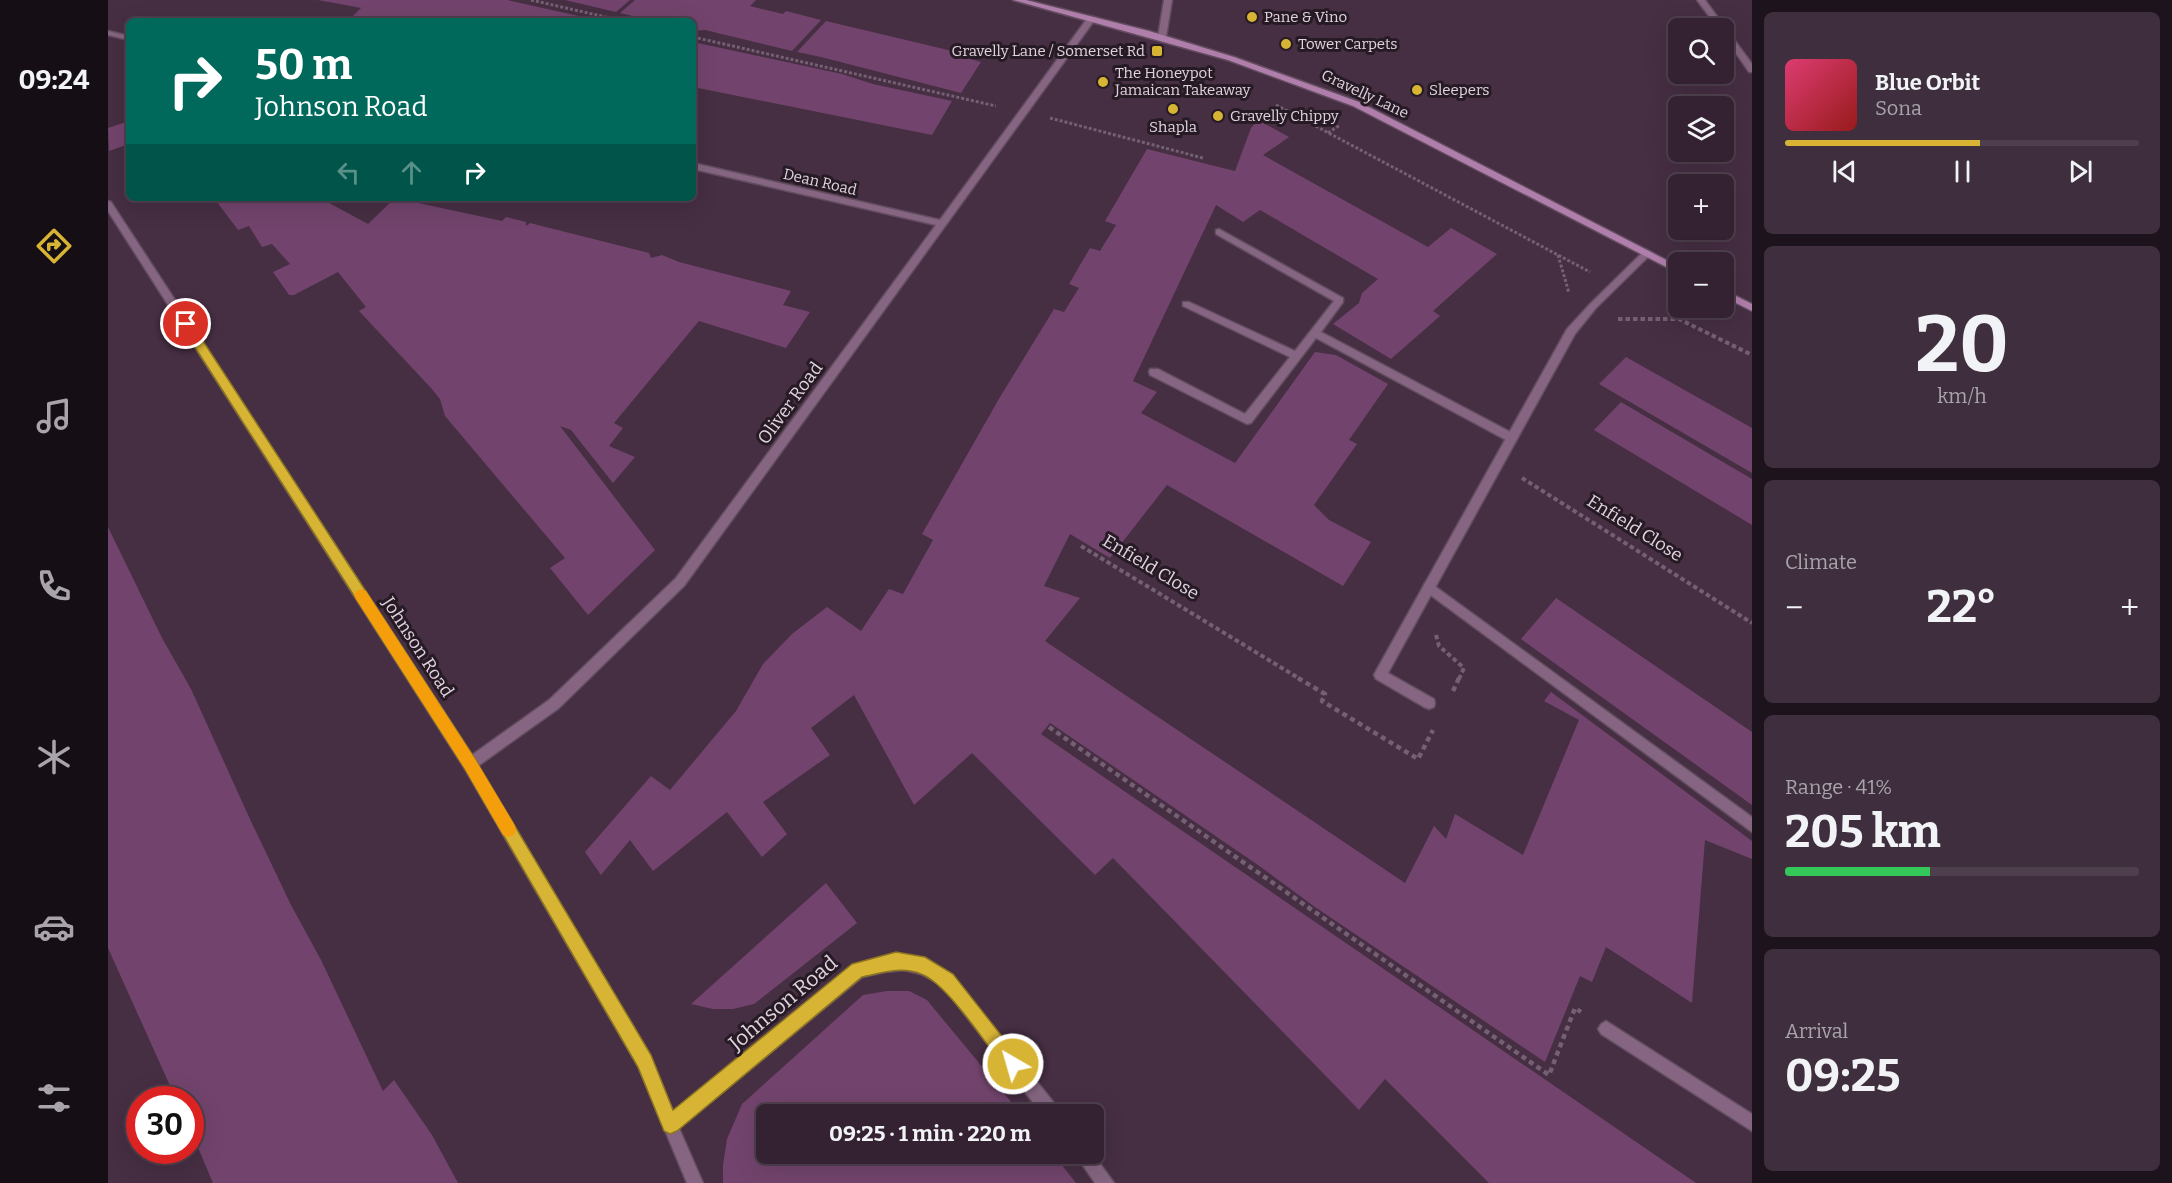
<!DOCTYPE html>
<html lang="en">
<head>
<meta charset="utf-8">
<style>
	body { margin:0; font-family:Bitter,serif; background:#3f2f3e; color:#f1f3f6; height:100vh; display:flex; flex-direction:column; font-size:22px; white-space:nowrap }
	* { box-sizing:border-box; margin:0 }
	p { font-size:20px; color:#a9a4ac }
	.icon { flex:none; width:33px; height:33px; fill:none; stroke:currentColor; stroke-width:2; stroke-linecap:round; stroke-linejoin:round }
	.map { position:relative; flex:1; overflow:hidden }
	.panel { display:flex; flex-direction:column; gap:12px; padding:12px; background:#1d131c; width:420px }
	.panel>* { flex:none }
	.guide { position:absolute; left:18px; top:18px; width:570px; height:183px; border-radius:9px; box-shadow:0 6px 24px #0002,0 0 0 2px #4e3f4d; background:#00695c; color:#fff; overflow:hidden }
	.tools { position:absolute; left:1560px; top:18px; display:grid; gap:12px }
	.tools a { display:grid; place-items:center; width:66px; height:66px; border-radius:9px; background:#342232; box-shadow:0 6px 24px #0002,0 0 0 2px #4e3f4d; font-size:30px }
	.speed { position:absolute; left:18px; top:1086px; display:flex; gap:12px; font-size:30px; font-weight:700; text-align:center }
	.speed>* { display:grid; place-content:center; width:78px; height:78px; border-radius:50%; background:#342232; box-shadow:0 6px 24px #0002,0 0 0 2px #4e3f4d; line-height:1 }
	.speed .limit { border:9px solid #d22; background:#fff; color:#111 }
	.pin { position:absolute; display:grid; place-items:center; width:51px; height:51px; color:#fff; margin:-26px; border:3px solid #fff; border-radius:50%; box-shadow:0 2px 6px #0007 }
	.me { position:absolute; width:66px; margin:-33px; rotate:322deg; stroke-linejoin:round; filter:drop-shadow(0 0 4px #0008) }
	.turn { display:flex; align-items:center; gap:21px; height:126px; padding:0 30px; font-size:27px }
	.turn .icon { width:78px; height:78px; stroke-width:2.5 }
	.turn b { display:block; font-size:42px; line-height:51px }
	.lanes { display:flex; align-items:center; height:57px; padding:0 30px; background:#0003; justify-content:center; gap:30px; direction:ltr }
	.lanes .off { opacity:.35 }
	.big { font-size:45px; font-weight:700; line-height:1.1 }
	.panel .widget { flex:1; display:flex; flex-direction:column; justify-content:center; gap:9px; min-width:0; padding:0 21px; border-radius:9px; background:#3f2f3e }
	.panel .dial { align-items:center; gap:0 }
	.dial b { font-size:78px; line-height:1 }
	.song { display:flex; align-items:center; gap:18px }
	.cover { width:72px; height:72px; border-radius:9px; background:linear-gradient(135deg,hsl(340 70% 55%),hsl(0 70% 35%)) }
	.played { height:6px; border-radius:3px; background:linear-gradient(90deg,#d7b434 55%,#4e3f4d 55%) }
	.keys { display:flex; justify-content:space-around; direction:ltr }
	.heat { display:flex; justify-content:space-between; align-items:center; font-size:33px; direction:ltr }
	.charge { height:9px; border-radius:4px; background:linear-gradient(90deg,#34c759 41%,#4e3f4d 0) }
	.trip { position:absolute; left:648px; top:1104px; width:348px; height:60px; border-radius:9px; background:#342232; box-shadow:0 6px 24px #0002,0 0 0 2px #4e3f4d; font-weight:700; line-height:60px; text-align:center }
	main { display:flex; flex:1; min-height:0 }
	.tabs { display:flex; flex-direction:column; width:108px; justify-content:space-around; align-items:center; background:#150e14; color:#a9a4ac }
	.tabs .icon { width:42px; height:42px }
	.tabs .on { color:#d7b434 }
	.tabs b { font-size:27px; color:#f1f3f6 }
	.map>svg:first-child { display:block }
	.green { fill:#72446d }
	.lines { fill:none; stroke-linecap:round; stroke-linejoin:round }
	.lane-casing { stroke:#624c5f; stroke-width:3 }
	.street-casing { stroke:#624c5f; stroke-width:3 }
	.secondary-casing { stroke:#624c5f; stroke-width:3 }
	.path-far2 { stroke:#756073; stroke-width:3; stroke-dasharray:3 2; stroke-linecap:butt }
	.path-far1 { stroke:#756073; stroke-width:4; stroke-dasharray:4.5 3; stroke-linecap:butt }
	.path { stroke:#756073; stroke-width:4.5; stroke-dasharray:5 4; stroke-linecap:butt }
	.lane { fill:#856581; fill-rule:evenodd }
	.street { fill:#856581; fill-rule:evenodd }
	.secondary { fill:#b07eaa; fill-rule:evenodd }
	.route { fill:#d7b434; stroke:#8c7522; stroke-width:1.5 }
	.slow { fill:#f59e0b }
	.poi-dot { fill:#d7b434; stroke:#261b24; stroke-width:2 }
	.labels { text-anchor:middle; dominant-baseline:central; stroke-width:6; stroke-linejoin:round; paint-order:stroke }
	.far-poi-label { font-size:15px; fill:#e1d2df; stroke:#261b24; text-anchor:start }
	.far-street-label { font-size:15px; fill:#e1d2df; stroke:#261b24 }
	.street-label { font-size:18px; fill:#e1d2df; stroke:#261b24 }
	.near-street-label { font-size:21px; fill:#e1d2df; stroke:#261b24 }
</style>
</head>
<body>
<main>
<nav class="tabs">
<b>09:24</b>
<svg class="icon on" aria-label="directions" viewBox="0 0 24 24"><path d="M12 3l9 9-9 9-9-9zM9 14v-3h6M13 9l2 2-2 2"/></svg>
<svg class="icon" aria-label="music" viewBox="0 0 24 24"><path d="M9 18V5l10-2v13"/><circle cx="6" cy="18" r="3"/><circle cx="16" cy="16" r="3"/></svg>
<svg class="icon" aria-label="phone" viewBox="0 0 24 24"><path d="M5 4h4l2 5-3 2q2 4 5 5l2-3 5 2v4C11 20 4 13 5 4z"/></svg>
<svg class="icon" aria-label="climate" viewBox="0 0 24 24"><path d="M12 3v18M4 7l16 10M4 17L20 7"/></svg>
<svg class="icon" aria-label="car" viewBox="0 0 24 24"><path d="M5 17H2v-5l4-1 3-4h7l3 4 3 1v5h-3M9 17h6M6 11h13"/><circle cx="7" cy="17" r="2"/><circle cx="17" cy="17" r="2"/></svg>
<svg class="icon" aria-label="filters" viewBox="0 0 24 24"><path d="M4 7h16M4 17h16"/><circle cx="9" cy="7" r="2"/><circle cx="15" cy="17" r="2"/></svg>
</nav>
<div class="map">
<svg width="1644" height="1183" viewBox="0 0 1644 1183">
	<rect width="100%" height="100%" fill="#462e43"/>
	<path class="green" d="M210 0H399L493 21H307L294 18C281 27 259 18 245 16L253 8Z
		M457 0H522L508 12Z
		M527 0H648L642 6 675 14 678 11 713 20 684 51 597 30 585 31V21H547L512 13Z
		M718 21 857 54 855 57 873 62 853 93 713 57 689 52Z
		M585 42 734 74 765 84 844 101 824 135 585 87Z
		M1150 120 1181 137 1155 155 1320 247 1343 228 1389 254 1325 311 1332 316 1283 359 1225 324 1251 303 1254 293 1270 279 1152 210 1135 222 1108 205 1025 381 1049 392 1033 413 1127 463 1207 352 1228 355 1280 384 1241 440 1249 444 1206 505 1221 520 1263 542 1235 586 1059 485 1002 558 962 534 936 586 972 598 937 641 1297 883 1326 826 1338 839 1347 814 1415 855 1471 720 1436 701 1443 692 1644 841V859L1597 840 1584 1003 1498 947 1484 982 1472 976 1437 1062 1207 907 1150 865 942 723 933 734 1588 1183H1381L1277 1079 1251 1110 1005 858 987 875 864 753 806 805 746 695 703 728 722 755 655 802 679 834 654 857 619 812 545 871 522 840 493 875 477 852 543 776 562 790 628 711 655 664 684 634 719 607 753 631 781 589 795 594 825 540 814 534 892 397 946 309 956 312 971 288 961 284 982 248 992 251 1008 225 997 221 1039 149 1127 171 1143 128Z
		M21 121V144L1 151 0 128Z
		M106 198H212L260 224 287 198 394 221 398 217 418 222V226L422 223 541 253 543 258 554 255 571 262 683 291 675 305 702 312 678 348 591 321 506 423 515 428 501 446 527 457 505 483 463 430 452 426 547 550 480 615 442 568 457 558 337 416 332 399 323 388 251 311 258 307 230 272 186 295H181L165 272 182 264 164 244 154 247 141 226 130 230Z
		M1518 357 1644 428V473L1491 384Z
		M1513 402 1644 479V525L1486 430Z
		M0 527 54 638 83 689 141 817 183 905 213 960 275 1091 286 1080 324 1135 350 1183H105L83 1131 82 1100 68 1099 0 948Z
		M1448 598 1644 732V805L1413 639Z
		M718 883 749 923 646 1004 625 1009H605L583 1004Z
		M779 991H801L819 1000 913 1114H658V1154H945L968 1183H615V1165L619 1139 634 1104 755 995Z"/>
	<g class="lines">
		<defs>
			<path id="lane" d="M1111 229 1235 298V302L1213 332 1408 435 1409 438 1408 441H1400L1208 338 1143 423 1139 424 1042 375 1041 372 1042 369H1050L1137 414 1182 357 1075 306V302H1081L1187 351 1226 301 1108 234V230Z
				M1321 582 1644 817V832L1317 591 1315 587 1317 583Z
				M1498 1021 1644 1114V1131L1493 1034 1490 1029 1493 1024Z"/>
			<path id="street" d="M1056 0H1064L1058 37 1054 39 1050 37Z
				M1589 0H1597L1644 64V72H1641L1616 36V28H1610Z
				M981 16 988 18 576 586 451 708 370 766 542 1055 565 1112 745 965 776 957 796 955 816 960 844 975 950 1108 952 1114H934L834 985 813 974 796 970 776 972 754 977 571 1128 595 1183H579L530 1066 357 769 0 211V201L3 202 364 755 441 700 568 578 828 225 585 169V163L832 220Z
				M0 31 21 36V40L0 35Z
				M1539 250 1544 253 1542 255 1488 308 1467 334 1280 673 1326 699 1327 703 1326 707 1321 709 1316 707 1268 679 1266 675 1268 671 1459 329 1482 304 1536 251Z
				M967 1154H985L1006 1183H987Z"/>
			<path id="secondary" d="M905 0H918L1041 31 1126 57 1251 102 1570 266V273L1245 106 1120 60Z
				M1616 290 1644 304V311L1616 297Z"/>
		</defs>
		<use href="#lane" class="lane-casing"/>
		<use href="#street" class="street-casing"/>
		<use href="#secondary" class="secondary-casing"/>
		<path class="path-far2" d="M423 0 515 21
			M585 37 888 106
			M1168 105 1482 272
			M942 118 1095 158
			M1220 133 1232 125
			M1450 255 1461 293"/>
		<path class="path-far1" d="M1510 319H1571L1644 355
			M1414 478 1644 623
			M973 546 1192 679
			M1328 635 1331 646 1356 668 1351 679"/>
		<path class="path" d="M1190 678 1217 694 1214 701 1310 759 1325 730
			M1345 691 1351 678
			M941 727 1441 1075 1467 1008 1473 1012"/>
		<use href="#lane" class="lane"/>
		<use href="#street" class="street"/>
		<use href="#secondary" class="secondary"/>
	</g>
	<path class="route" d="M78 320 82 321 367 759 543 1055 565 1110 744 964 788 952 817 957 845 974 911 1058 914 1064 911 1070 905 1073 898 1070C880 1047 839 983 813 974 793 966 774 973 754 977L569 1131 562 1134 556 1131 530 1067 357 769 74 327 72 324Z"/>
	<path class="slow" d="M253 589 258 591 367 759 406 824 408 829 406 835 400 837 395 835 357 769 248 599 246 595 248 591Z"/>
	<g class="poi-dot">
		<circle cx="1144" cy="17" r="6"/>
		<circle cx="1178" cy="44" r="6"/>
		<rect x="1043" y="45" width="12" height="12" rx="3"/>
		<circle cx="995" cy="82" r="6"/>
		<circle cx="1309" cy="90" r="6"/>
		<circle cx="1065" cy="109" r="6"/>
		<circle cx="1110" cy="116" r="6"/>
	</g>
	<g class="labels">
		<g class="far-poi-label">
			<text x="1156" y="17">Pane &amp; Vino</text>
			<text x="1190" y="44">Tower Carpets</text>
			<text x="1037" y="51" text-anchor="end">Gravelly Lane / Somerset Rd</text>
			<text x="1007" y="73">The Honeypot<tspan x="1007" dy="17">Jamaican Takeaway</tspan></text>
			<text x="1321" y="90">Sleepers</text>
			<text x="1122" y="116">Gravelly Chippy</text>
			<text x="1065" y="127" text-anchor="middle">Shapla</text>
		</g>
		<g class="far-street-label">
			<text transform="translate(1257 94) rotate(25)">Gravelly Lane</text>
			<text transform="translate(712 182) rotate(13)">Dean Road</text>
		</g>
		<g class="street-label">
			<text transform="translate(682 403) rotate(-54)">Oliver Road</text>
			<text transform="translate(1527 528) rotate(32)">Enfield Close</text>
			<text transform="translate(1043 567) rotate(31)">Enfield Close</text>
			<text transform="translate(310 647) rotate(57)">Johnson Road</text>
		</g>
		<g class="near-street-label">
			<text transform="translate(675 1003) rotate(-40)">Johnson Road</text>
		</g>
	</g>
</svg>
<div class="tools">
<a><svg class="icon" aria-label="search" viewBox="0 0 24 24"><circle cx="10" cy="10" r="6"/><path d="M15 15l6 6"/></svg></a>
<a><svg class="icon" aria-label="layers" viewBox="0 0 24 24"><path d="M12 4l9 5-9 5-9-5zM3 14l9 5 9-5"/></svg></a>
<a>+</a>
<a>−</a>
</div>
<div class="speed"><div class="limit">30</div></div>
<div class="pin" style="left:78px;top:324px;background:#d93025"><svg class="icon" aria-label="arrive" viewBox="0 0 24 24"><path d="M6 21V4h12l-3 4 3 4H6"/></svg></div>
<svg class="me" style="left:905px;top:1064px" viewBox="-20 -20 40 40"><circle r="17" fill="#d7b434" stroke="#fff" stroke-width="3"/><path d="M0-11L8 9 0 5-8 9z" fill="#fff"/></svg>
<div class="trip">09:25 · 1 min · 220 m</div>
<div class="guide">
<div class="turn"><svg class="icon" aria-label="right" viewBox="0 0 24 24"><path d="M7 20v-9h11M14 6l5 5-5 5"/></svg><div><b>50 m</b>Johnson Road</div></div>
<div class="lanes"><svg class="icon off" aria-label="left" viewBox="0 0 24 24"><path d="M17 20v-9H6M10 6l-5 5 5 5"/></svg><svg class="icon off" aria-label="ahead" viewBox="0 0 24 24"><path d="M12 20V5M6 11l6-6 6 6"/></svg><svg class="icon" aria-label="right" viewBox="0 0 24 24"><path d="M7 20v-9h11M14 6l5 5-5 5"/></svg></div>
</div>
</div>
<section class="panel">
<div class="widget">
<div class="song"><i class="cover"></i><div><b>Blue Orbit</b><p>Sona</p></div></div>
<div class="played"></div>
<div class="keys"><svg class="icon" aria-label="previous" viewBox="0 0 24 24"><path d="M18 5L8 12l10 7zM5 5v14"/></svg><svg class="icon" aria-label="pause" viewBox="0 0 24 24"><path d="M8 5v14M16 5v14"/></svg><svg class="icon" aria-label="next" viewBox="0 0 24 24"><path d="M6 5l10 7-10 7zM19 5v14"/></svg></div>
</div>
<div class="widget dial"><b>20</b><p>km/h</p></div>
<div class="widget"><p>Climate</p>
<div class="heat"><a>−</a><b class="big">22°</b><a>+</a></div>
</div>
<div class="widget"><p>Range · 41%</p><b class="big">205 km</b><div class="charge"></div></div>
<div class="widget"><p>Arrival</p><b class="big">09:25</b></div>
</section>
</main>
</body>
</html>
